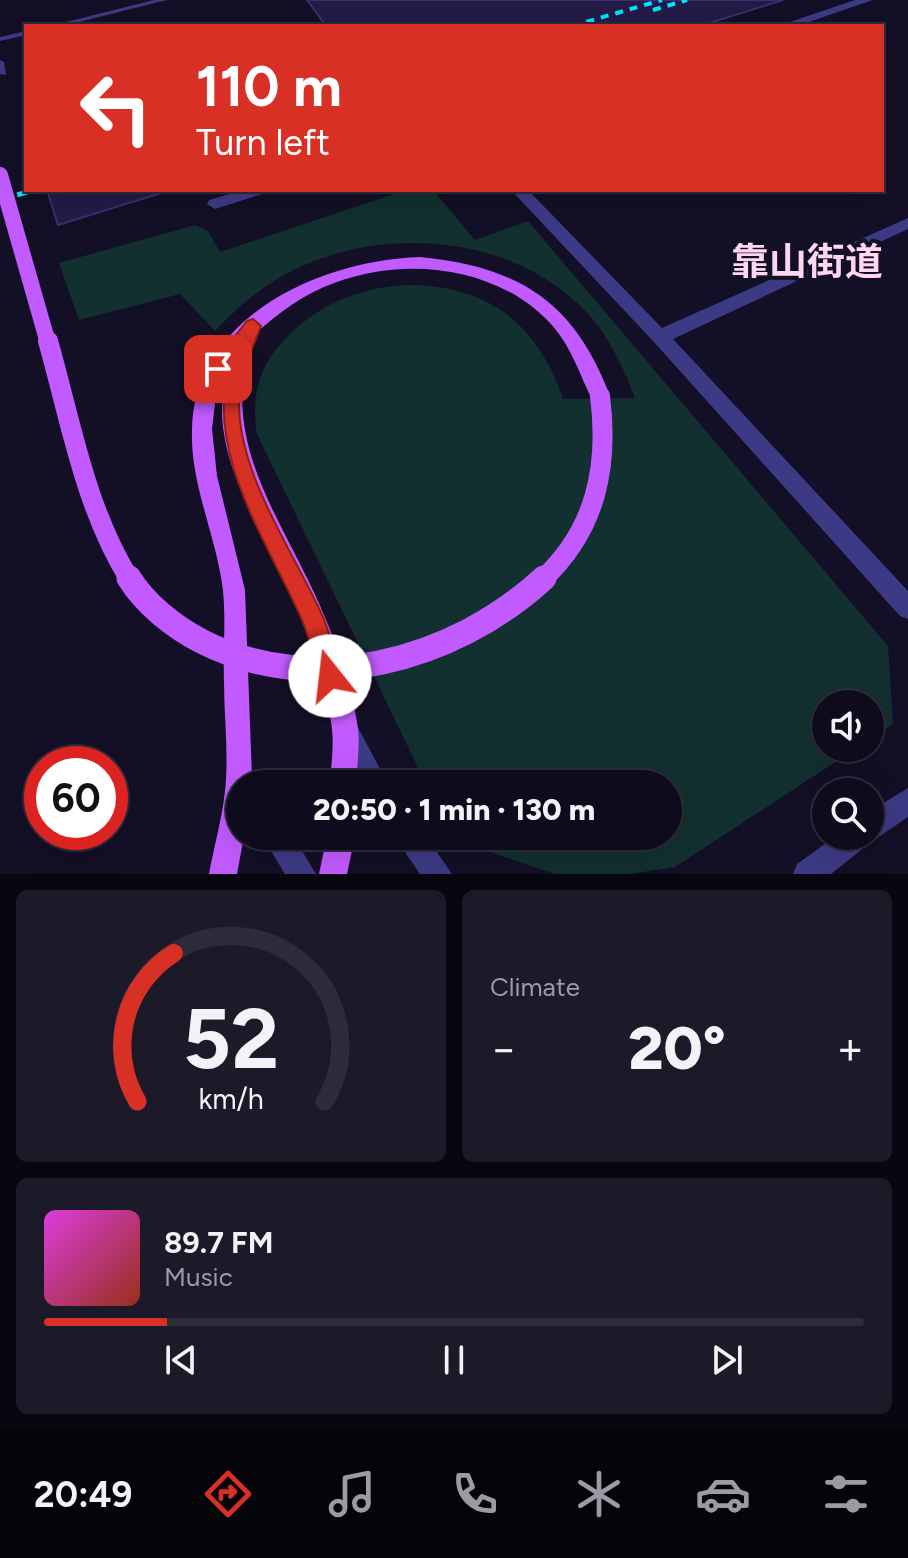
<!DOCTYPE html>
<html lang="en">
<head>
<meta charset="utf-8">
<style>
	body { margin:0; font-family:Figtree,"Noto Sans SC",sans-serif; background:#1c1929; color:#f1f3f6; height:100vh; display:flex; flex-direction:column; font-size:30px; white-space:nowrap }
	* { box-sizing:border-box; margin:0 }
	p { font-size:26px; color:#9b9ba3 }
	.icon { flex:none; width:44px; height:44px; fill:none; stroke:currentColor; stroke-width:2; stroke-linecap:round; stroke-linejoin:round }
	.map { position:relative; height:874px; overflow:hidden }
	.details { display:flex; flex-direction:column; gap:16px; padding:16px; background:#08060f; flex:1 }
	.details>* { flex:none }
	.top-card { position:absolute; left:24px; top:24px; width:860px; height:168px; border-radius:0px; box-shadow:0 8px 32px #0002,0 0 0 2px #2e2b3b; background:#d93025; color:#fff; overflow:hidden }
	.controls { position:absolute; left:812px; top:690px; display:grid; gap:16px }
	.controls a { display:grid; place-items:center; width:72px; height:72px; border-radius:50%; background:#0e0b1c; box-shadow:0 8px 32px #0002,0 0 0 2px #2e2b3b; font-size:40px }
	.speed { position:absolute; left:24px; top:746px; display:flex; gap:16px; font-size:40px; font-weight:700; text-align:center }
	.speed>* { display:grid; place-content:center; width:104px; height:104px; border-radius:50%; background:#0e0b1c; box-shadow:0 8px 32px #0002,0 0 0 2px #2e2b3b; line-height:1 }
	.speed .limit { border:12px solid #d22; background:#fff; color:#111 }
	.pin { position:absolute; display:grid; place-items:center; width:68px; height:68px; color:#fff; margin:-34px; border-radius:16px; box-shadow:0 4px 12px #0006 }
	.me { position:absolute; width:88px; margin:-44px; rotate:344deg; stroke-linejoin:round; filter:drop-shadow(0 0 6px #0008) }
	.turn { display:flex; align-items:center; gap:28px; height:168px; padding:0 40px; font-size:36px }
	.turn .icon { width:104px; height:104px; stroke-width:2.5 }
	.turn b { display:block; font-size:56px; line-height:68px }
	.big { font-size:60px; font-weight:800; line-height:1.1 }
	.details .widget { flex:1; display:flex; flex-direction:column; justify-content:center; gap:12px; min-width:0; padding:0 28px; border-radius:12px; background:#1c1929 }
	.details .dial { align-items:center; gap:0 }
	.dial svg { height:208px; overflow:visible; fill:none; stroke:#2e2b3b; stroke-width:7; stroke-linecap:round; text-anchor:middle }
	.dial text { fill:#f1f3f6; stroke:none }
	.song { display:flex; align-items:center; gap:24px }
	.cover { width:96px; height:96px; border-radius:12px; background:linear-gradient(135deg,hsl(300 70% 55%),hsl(10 70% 35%)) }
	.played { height:8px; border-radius:4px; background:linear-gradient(90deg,#d93025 15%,#2e2b3b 15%) }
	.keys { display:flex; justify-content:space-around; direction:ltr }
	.heat { display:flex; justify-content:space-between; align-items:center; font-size:44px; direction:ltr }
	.details .tiles { flex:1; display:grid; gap:16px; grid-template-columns:1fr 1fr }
	.widget:last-child { grid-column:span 2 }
	.trip { position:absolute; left:226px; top:770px; width:456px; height:80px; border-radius:40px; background:#0e0b1c; box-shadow:0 8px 32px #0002,0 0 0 2px #2e2b3b; font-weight:800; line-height:80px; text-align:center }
	.dock { display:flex; height:128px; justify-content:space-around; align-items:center; background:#06040b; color:#9b9ba3 }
	.dock .icon { width:56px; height:56px }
	.dock .active { color:#d93025 }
	.dock b { font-size:36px; color:#f1f3f6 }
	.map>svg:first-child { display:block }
	.green { fill:#12302f }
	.building { fill:#241b47; stroke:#3b2d73; stroke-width:2 }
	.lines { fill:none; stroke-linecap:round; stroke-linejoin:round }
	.service { fill:#3d3a85; fill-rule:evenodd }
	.minor { fill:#3d3a85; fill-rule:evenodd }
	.tertiary { fill:#3d3a85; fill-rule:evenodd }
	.primary { fill:#c25bff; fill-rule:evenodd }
	.rail-far1 { stroke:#00e5ff; stroke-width:4; stroke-dasharray:8 7; stroke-linecap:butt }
	.rail { stroke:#00e5ff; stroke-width:5; stroke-dasharray:10 8; stroke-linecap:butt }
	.primary-bridge-far2 { stroke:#c25bff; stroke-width:16 }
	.primary-bridge-far1 { stroke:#c25bff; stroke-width:20 }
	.primary-bridge { stroke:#c25bff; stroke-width:25 }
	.route { fill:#d93025; stroke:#8d1f18; stroke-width:2 }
	.labels { text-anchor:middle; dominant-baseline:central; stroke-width:8; stroke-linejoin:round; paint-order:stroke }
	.district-label { font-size:38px; font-weight:bold; fill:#ffd6f0; stroke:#130f26 }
</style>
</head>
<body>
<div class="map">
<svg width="908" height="874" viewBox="0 0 908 874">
	<rect width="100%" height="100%" fill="#130f26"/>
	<path class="green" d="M406 190H433L475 240 528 221 888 646 893 724 870 739V704H826V748H857L675 867 630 874H555L452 839 451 836H668V784H426L256 432C256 420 254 407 256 395 258 378 268 358 279 346 327 287 416 268 485 301 525 320 550 359 563 399L635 398C626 374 612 343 595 322 524 234 382 222 286 274 258 289 237 308 215 331L180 294 79 320 59 263 195 225 208 231 220 252Z"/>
	<path class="building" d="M307 0H783L700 26H326Z
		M47 190H171L58 225Z"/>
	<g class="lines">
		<path class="service" d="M154 0H167L63 26H50Z
			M26 31V35L0 41V37Z
			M0 60 4 62 6 75 0 74Z"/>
		<path class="minor" d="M855 0H873L797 26H778Z
			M243 190H268L265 193 215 209 207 204 209 200Z
			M511 190H528L662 328 908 218V229L673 339 908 591V619L900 616 654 342Z"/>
		<path class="tertiary" d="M345 716 354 720 388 784H361L332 729 336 720Z
			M908 788V817L871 842 831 874H793L797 864 836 836H870V811Z
			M262 836H293L316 874H285Z
			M394 836H426L452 874H420Z"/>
		<path class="primary" d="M420 257C519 267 574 301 610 396L607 401H593C579 374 572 346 549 322 496 266 404 256 334 283 303 294 277 314 253 336L255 340C251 353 245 367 243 381 236 455 277 516 308 580 330 625 351 679 358 729 360 747 357 766 356 784H330C331 766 334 747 332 729 327 684 309 635 291 594 261 527 203 446 228 369L216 395 212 429 217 476 245 590 252 778V784H240V836H244L237 874H209C214 846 222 819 225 791 229 754 224 718 224 682 223 651 226 621 223 591 217 537 190 485 192 430 194 316 322 260 420 257Z
			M327 836H355L347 874H319Z"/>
		<path class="rail-far1" d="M653 10 687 0
			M572 26 662 0"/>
		<path class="rail" d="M0 200 34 190"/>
		<path class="primary-bridge-far2" d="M0 175 48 343"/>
		<path class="primary-bridge-far1" d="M48 341C71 422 85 508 130 580
			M542 580C596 530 609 467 600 396"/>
		<path class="primary-bridge" d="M129 578C145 604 174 627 201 641 314 699 454 661 544 578"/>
	</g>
	<path class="route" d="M253 319 261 326C252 350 240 375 239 402 238 475 294 552 323 617 331 636 335 656 341 676L338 684 330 687 322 684C313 663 311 640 302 620 268 543 205 453 229 367L218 375 209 369 247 321Z"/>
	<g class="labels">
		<g class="district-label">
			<text x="807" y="262">靠山街道</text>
		</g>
	</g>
</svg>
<div class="controls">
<a><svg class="icon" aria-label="sound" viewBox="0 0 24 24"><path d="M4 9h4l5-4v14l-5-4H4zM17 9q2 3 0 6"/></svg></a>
<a><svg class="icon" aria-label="search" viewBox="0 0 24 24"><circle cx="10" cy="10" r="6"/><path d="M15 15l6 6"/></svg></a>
</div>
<div class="speed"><div class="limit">60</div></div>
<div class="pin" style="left:218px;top:369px;background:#d93025"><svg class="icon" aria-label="arrive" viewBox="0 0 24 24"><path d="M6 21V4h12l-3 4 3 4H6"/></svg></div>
<svg class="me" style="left:330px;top:676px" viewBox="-20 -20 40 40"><circle r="19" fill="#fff"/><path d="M0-13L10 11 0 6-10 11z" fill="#d93025"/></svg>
<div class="trip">20:50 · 1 min · 130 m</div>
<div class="top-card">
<div class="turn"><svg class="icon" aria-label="left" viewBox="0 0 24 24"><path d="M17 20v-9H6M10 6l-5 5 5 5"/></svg><div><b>110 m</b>Turn left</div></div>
</div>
</div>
<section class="details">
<div class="tiles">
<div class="widget dial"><svg viewBox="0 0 100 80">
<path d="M14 69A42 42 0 1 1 86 69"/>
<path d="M14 69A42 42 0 0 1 28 12" stroke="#d93025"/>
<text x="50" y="56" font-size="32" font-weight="700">52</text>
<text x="50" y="72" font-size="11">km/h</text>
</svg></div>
<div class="widget"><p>Climate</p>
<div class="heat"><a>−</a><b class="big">20°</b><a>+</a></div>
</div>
<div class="widget">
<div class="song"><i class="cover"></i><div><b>89.7 FM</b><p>Music</p></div></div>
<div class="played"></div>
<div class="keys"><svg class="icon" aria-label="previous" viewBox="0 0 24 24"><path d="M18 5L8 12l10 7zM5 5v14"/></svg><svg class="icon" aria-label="pause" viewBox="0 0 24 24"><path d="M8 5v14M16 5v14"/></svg><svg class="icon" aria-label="next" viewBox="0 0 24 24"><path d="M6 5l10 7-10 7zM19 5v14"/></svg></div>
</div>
</div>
</section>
<nav class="dock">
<b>20:49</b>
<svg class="icon active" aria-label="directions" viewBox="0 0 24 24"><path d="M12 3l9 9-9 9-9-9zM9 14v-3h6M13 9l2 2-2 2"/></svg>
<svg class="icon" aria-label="music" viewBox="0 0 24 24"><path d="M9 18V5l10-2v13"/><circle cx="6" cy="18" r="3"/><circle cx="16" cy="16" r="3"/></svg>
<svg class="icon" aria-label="phone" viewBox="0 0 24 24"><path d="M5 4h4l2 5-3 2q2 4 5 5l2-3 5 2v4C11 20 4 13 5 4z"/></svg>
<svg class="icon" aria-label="climate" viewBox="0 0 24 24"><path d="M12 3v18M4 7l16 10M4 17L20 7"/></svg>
<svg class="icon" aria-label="car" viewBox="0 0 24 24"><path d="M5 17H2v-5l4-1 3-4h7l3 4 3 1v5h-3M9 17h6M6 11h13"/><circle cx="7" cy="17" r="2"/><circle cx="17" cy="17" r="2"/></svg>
<svg class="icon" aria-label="filters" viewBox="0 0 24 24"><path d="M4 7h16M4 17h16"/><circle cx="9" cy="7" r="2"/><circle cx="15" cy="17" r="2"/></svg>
</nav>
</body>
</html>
